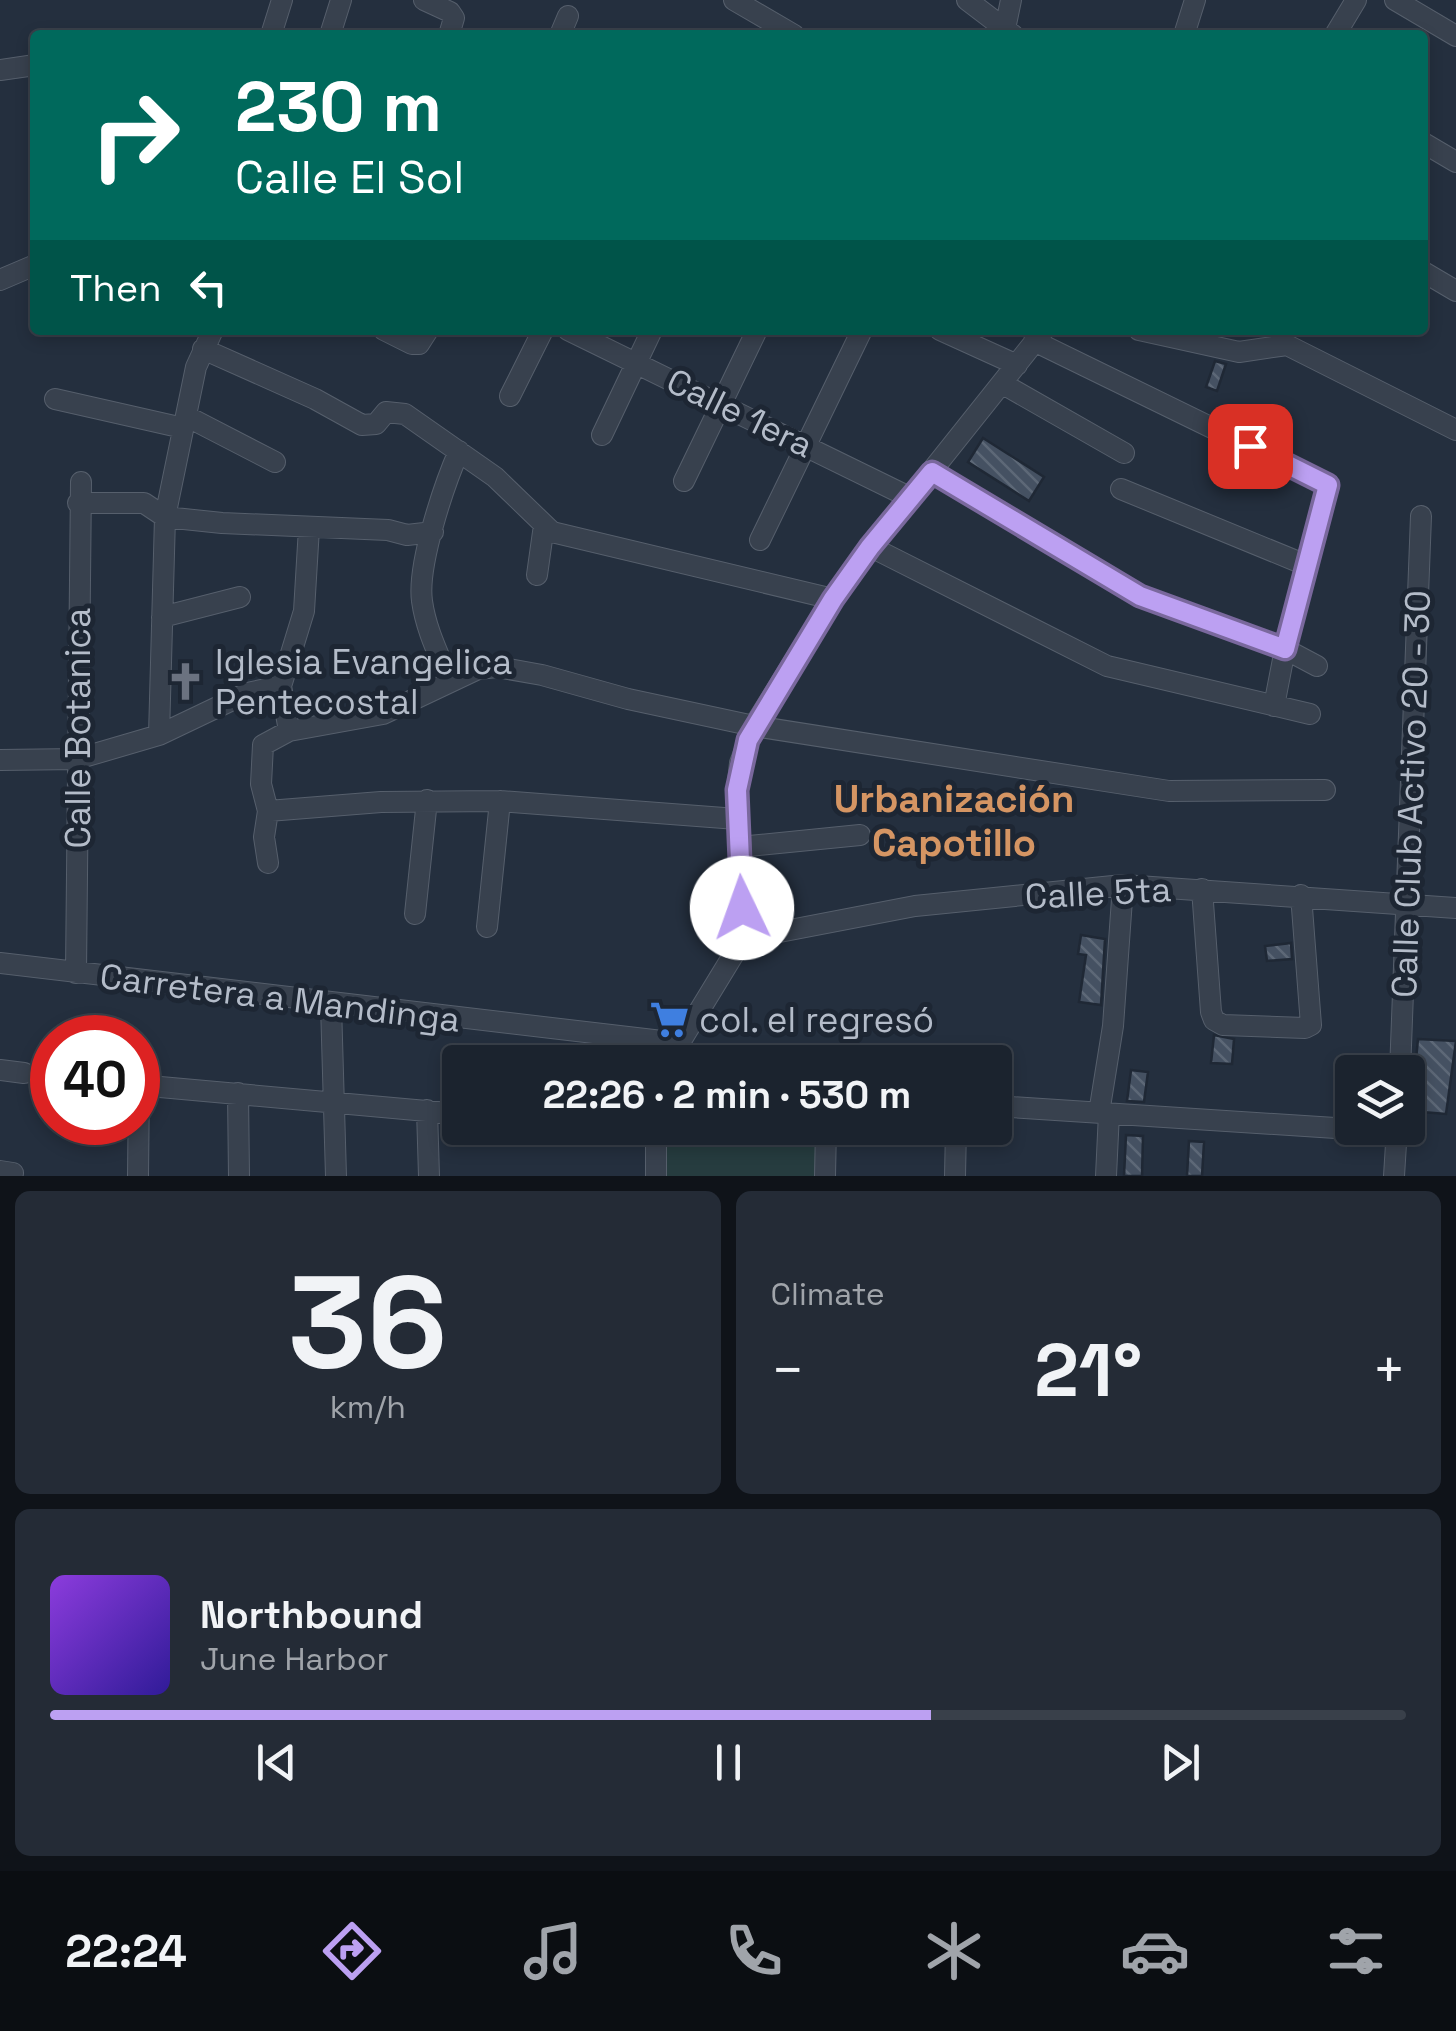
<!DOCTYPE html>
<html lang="en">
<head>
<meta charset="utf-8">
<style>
	body { margin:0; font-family:"Space Grotesk",sans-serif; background:#242b36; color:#f1f3f6; height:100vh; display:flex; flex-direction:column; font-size:38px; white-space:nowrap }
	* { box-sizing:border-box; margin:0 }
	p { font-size:32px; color:#a0a4aa }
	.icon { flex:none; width:55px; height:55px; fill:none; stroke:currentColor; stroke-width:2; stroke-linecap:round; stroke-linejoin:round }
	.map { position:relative; height:1176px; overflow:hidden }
	.side { display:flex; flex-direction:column; gap:15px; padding:15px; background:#0f1319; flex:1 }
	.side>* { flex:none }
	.banner { position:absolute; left:30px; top:30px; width:1398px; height:305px; border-radius:10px; box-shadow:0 5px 15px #0003,0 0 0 2px #39404a; background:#00695c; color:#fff; overflow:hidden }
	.tools { position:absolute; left:1335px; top:1055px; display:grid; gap:20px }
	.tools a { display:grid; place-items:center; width:90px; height:90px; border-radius:10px; background:#1b232e; box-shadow:0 5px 15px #0003,0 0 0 2px #39404a; font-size:50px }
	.speed { position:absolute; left:30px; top:1015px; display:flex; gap:20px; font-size:50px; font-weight:700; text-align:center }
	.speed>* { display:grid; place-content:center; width:130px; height:130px; border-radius:50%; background:#1b232e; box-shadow:0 5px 15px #0003,0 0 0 2px #39404a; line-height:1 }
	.speed .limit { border:15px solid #d22; background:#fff; color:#111 }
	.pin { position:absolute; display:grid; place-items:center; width:85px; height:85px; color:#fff; margin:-42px; border-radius:20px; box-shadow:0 5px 15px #0006 }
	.me { position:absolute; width:110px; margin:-55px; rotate:357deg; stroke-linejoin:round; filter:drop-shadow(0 0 8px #0008) }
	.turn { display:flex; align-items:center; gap:35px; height:210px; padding:0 40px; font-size:45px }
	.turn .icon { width:130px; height:130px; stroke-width:2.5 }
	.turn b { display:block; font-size:70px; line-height:85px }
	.then { display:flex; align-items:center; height:95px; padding:0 40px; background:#0003; gap:20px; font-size:38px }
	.big { font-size:75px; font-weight:700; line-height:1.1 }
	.side .widget { flex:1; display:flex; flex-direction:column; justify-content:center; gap:15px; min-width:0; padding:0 35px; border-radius:15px; background:#242b36 }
	.side .dial { align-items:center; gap:0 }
	.dial b { font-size:130px; line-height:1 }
	.song { display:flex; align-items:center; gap:30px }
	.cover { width:120px; height:120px; border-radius:15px; background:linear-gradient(135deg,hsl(270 70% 55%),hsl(250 70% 35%)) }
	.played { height:10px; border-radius:5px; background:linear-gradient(90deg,#bca0f2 65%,#39404a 65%) }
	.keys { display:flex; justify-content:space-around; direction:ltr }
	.heat { display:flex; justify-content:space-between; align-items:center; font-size:55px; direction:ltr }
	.side .tiles { flex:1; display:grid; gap:15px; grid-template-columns:1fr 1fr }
	.widget:last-child { grid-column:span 2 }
	.trip { position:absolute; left:442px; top:1045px; width:570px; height:100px; border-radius:10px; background:#1b232e; box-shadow:0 5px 15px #0003,0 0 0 2px #39404a; font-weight:700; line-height:100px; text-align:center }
	.tab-bar { display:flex; height:160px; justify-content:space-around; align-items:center; background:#0b0e12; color:#a0a4aa }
	.tab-bar .icon { width:70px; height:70px }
	.tab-bar .on { color:#bca0f2 }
	.tab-bar b { font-size:45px; color:#f1f3f6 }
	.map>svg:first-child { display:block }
	.park { fill:#263c3f }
	.building { fill:url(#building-back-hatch); stroke:#1f2835; stroke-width:2.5 }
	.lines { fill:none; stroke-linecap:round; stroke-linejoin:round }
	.minor-casing { stroke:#565f6c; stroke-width:22 }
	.minor { stroke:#38414e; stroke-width:20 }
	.route-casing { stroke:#7a689d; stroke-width:25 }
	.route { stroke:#bca0f2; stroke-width:18 }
	.labels { text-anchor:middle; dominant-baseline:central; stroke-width:10; stroke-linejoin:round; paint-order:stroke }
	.street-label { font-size:35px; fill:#b4bcc9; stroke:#1d2633 }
	.poi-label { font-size:35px; fill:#b4bcc9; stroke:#1d2633; text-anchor:start }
	.neighbourhood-label { font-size:38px; font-weight:bold; fill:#d59563; stroke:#1d2633 }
</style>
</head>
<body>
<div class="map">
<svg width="1456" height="1176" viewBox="0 0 1456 1176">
	<defs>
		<pattern id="building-back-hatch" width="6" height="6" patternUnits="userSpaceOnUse" patternTransform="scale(2.5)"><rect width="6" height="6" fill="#455162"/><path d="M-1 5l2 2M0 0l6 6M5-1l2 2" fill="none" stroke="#5d6877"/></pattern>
	</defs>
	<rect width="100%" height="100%" fill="#242f3e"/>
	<path class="park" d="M668 1128H821L819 1176H665Z"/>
	<path class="building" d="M1215 361 1226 364 1217 391 1206 387Z
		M983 438 1044 477 1029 501 968 462Z
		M1081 935 1105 939 1101 1005 1079 1002 1086 955 1078 954Z
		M1291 943 1292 959 1267 961 1265 946Z
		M1214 1035 1234 1039 1232 1064 1211 1063Z
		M1418 1039 1456 1041 1446 1114 1411 1111Z
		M1131 1070 1148 1072 1144 1102 1127 1101Z
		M1126 1135 1143 1136 1142 1176H1124Z
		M1189 1141 1204 1142 1202 1176H1187Z"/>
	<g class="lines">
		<defs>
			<path id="minor" d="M424 0 450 12 454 18 449 35
				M734 0 794 35
				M967 0 1013 35
				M1395 0 1456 36
				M1005 29 1011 0
				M271 35 282 0
				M330 35 341 0
				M560 35 568 16
				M1184 35 1195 0
				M1335 35 1356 0
				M0 70 35 65
				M1422 142 1456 162
				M1422 271 1456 291
				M0 280 35 265
				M384 330 412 344H419L428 330
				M568 330 911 498
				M940 330 1017 365
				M1139 330 1239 352 1287 345 1456 430
				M1034 341 1329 485 1285 649 1274 706
				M203 349 315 399 362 425 376 424 386 412 405 414 495 477 552 532 833 599
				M1003 384 1124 453
				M510 396 543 330
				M55 399 183 428
				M186 416 275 462
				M602 435 652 330
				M932 472 1140 596 1285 649 1317 666
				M684 481 757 330
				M1121 489 1306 565
				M78 503H144L165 517 222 523 388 530 407 535 433 532
				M760 540 862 330
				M871 547 1107 666 1310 714
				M537 575 544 525
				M162 617 240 597
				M450 682C439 655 426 630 422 601 417 565 444 485 459 451
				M289 731 281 686 304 611 309 528
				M159 735 165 517 196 367 213 330
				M0 760 77 759 159 735 247 693 281 686
				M737 819 500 801 381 802 268 811 261 784 263 745 289 731 383 714 478 669 497 667 542 675 628 699 754 726 1169 791 1325 790
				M739 847 860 835
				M268 863 264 837 268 811
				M1202 889 1211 1012 1214 1020 1223 1025 1305 1028 1311 1025 1301 895
				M415 914 427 800
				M487 927 500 801
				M743 939 915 906 1123 885 1456 908
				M0 963 679 1043
				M76 973 81 482
				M331 1005 336 1176
				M668 1062 743 939 737 790 740 763 754 726 833 599 871 547 1044 330
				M0 1070 24 1073
				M1400 1072 1421 516
				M138 1085 460 1114
				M238 1093 239 1176
				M995 1106 1397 1132
				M427 1110 429 1176
				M1099 1113 1113 1026 1123 885
				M0 1171 13 1173
				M138 1176 139 1085
				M656 1176V1128
				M825 1176 826 1128
				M955 1176 956 1128
				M1106 1176 1109 1113
				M1394 1176 1397 1128"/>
		</defs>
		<use href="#minor" class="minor-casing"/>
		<use href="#minor" class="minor"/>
	</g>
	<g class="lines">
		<defs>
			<path id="route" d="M742 908 737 790 748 740 833 599 870 547 932 472 1140 596 1285 649 1328 485 1250 446"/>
		</defs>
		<use href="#route" class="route-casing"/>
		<use href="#route" class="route"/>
	</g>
	<defs>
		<symbol id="church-bare" viewBox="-9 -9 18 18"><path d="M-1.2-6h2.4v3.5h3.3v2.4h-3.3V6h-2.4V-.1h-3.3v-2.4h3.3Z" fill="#6b7280" stroke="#1d2633" stroke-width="2.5" paint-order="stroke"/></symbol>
		<symbol id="supermarket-bare" viewBox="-9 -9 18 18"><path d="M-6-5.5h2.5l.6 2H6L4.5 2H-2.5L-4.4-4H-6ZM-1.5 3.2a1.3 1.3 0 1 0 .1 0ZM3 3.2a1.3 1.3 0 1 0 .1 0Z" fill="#3f7fe0" stroke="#1d2633" stroke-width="2.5" paint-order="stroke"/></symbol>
	</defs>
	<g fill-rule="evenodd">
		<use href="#church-bare" x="158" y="654" width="55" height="55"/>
		<use href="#supermarket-bare" x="642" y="992" width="55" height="55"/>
	</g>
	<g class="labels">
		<g class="street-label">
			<text transform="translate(740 413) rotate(26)">Calle 1era</text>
			<text transform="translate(78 728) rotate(-90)">Calle Botanica</text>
			<text transform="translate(1411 794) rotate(-88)">Calle Club Activo 20 - 30</text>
			<text transform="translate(1098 893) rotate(-3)">Calle 5ta</text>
			<text transform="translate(280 998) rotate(7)">Carretera a Mandinga</text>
		</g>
		<g class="poi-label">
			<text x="215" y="662">Iglesia Evangelica<tspan x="215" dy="40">Pentecostal</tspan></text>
			<text x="699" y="1020">col. el regresó</text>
		</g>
		<g class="neighbourhood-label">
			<text x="954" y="799">Urbanización<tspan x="954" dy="44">Capotillo</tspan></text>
		</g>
	</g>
</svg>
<div class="tools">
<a><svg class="icon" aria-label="layers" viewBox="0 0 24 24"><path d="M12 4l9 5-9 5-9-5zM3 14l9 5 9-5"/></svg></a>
</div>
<div class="speed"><div class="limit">40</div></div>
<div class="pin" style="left:1250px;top:446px;background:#d93025"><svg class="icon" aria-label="arrive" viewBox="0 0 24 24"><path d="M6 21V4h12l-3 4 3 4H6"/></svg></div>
<svg class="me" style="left:742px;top:908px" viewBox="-20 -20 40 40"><circle r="19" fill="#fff"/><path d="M0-13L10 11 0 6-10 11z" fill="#bca0f2"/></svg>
<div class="trip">22:26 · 2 min · 530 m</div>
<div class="banner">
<div class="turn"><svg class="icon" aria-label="right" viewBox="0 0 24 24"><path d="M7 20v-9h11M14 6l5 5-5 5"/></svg><div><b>230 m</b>Calle El Sol</div></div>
<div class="then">Then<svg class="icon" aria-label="left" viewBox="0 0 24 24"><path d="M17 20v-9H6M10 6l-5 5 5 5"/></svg></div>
</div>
</div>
<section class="side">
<div class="tiles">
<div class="widget dial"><b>36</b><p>km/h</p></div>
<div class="widget"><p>Climate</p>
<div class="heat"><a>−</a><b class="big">21°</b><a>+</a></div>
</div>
<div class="widget">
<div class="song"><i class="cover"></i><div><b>Northbound</b><p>June Harbor</p></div></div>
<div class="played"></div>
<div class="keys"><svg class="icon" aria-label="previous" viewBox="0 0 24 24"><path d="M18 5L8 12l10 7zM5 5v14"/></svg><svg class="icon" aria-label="pause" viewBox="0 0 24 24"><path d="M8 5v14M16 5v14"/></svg><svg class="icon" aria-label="next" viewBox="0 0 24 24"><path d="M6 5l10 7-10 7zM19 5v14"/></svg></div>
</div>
</div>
</section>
<nav class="tab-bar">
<b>22:24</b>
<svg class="icon on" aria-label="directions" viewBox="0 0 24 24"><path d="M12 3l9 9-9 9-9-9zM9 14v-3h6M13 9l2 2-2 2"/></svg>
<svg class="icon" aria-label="music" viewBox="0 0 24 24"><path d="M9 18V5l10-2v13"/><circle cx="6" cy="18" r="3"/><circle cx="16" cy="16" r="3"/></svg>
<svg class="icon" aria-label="phone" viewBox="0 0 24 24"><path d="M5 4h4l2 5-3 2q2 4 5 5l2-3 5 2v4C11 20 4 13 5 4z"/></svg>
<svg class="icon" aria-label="climate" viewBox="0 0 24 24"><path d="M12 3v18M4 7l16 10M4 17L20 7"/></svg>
<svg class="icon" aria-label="car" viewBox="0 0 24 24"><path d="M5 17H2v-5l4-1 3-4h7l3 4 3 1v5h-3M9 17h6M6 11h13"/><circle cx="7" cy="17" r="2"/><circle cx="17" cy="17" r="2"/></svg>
<svg class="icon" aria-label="filters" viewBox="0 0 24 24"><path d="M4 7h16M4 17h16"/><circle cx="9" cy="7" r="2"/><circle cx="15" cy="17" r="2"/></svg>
</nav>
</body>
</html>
